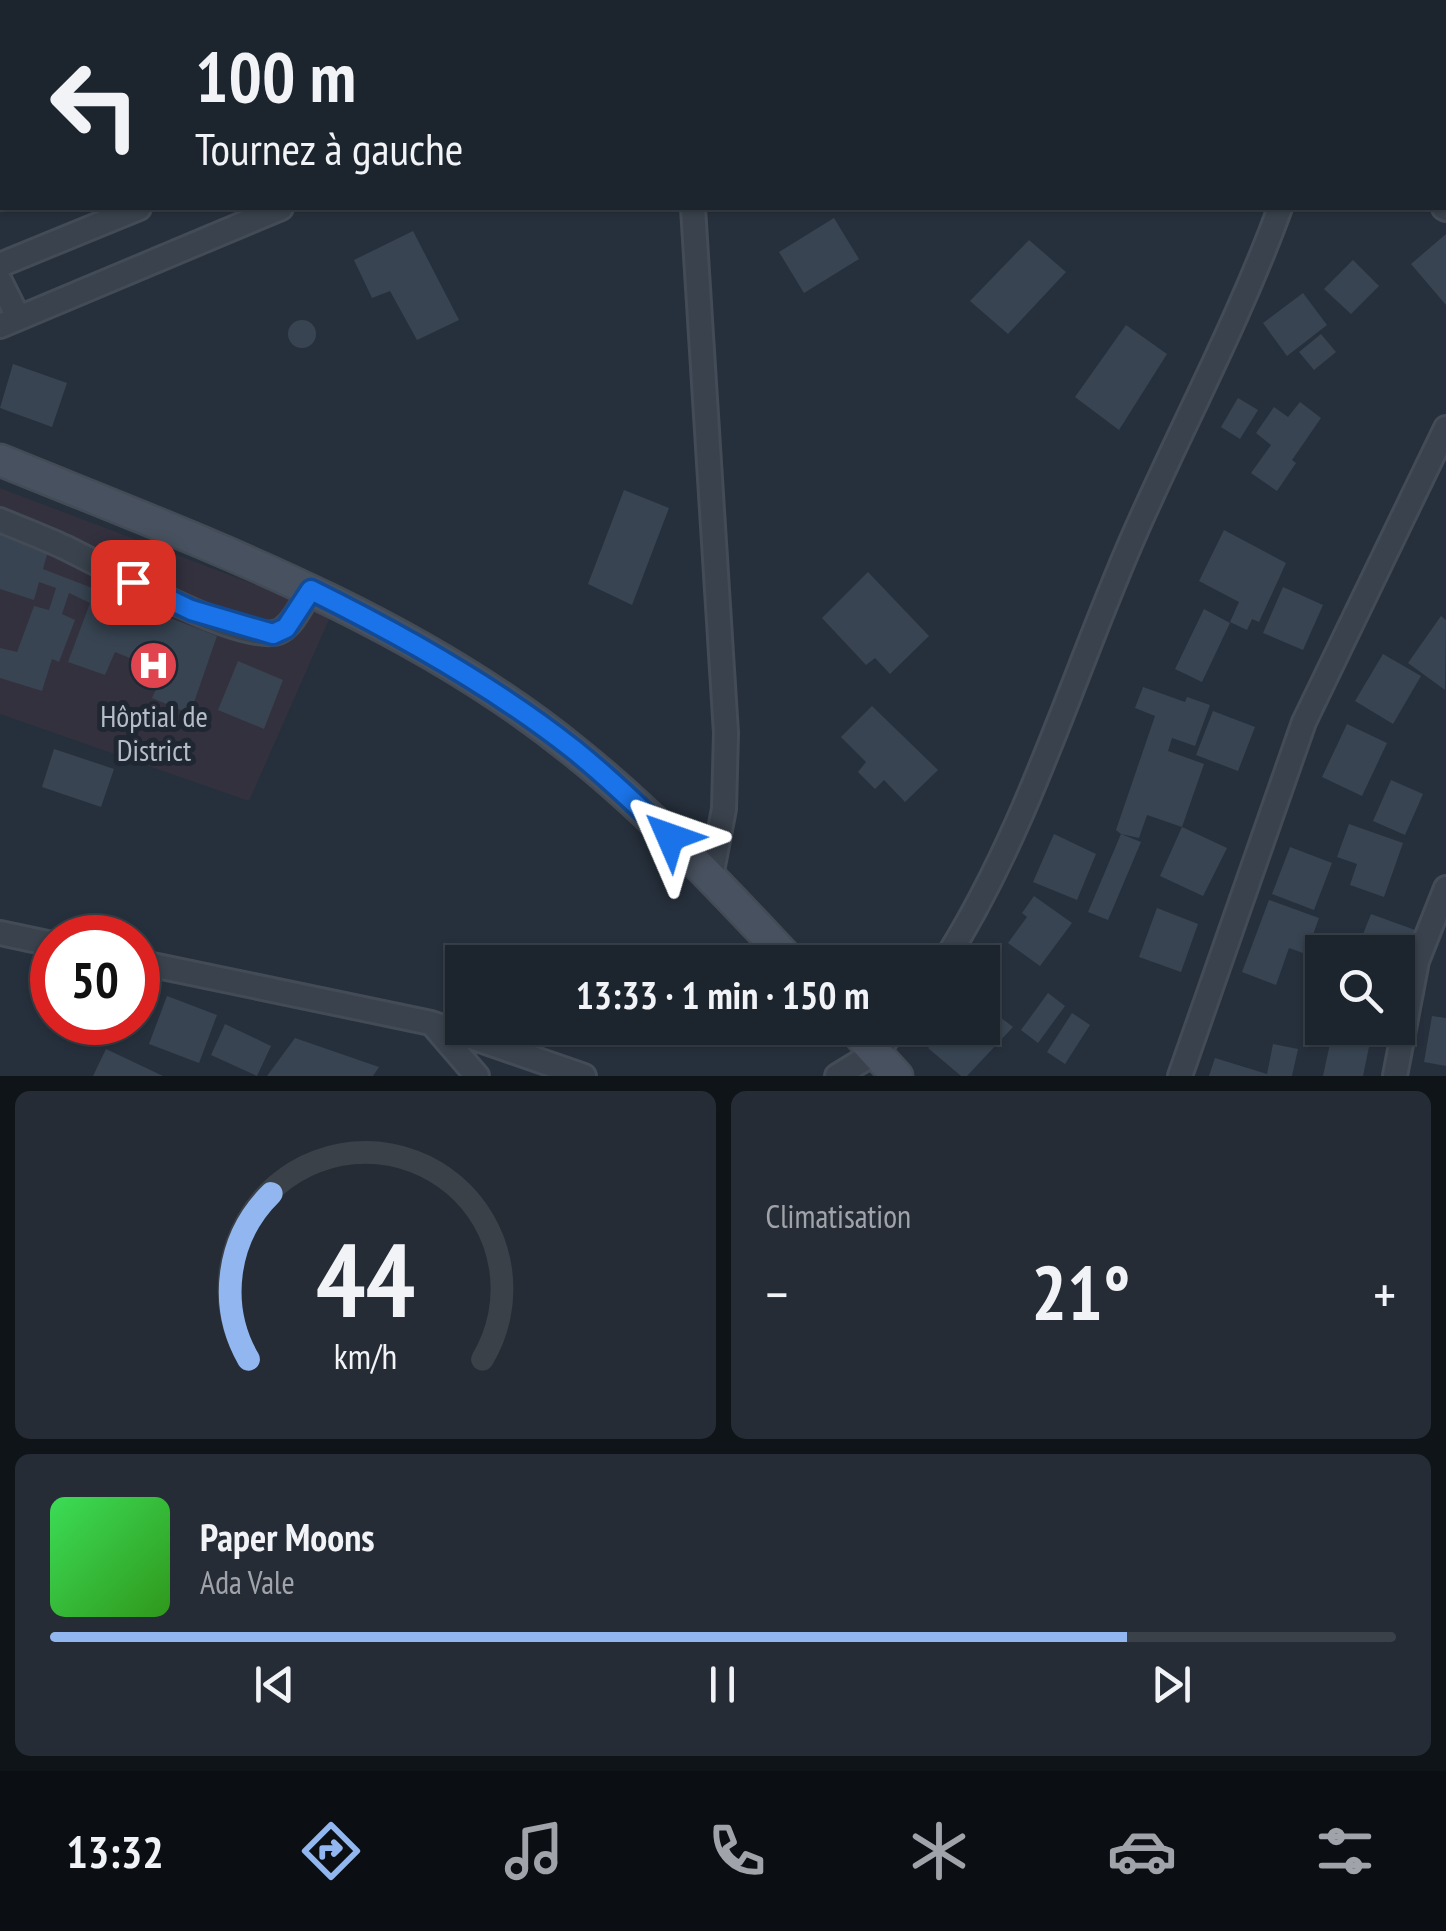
<!DOCTYPE html>
<html lang="fr">
<head>
<meta charset="utf-8">
<style>
	body { margin:0; font-family:"PT Sans Narrow",sans-serif; background:#252c35; color:#f1f3f6; height:100vh; display:flex; flex-direction:column; font-size:38px; white-space:nowrap }
	* { box-sizing:border-box; margin:0 }
	p { font-size:32px; color:#a0a4aa }
	.icon { flex:none; width:55px; height:55px; fill:none; stroke:currentColor; stroke-width:2; stroke-linecap:round; stroke-linejoin:round }
	.map { position:relative; height:1076px; overflow:hidden }
	.drawer { display:flex; flex-direction:column; gap:15px; padding:15px; background:#0f1419; flex:1 }
	.drawer>* { flex:none }
	.guide { position:absolute; left:0px; top:0px; width:1448px; height:210px; box-shadow:0 2px 8px #0004,0 0 0 2px #3a4149; background:#1c242d; color:#f1f3f6; overflow:hidden }
	.tools { position:absolute; left:1305px; top:935px; display:grid; gap:20px }
	.tools a { display:grid; place-items:center; width:110px; height:110px; border-radius:0px; background:#1c242d; box-shadow:0 2px 8px #0004,0 0 0 2px #3a4149; font-size:50px }
	.speed { position:absolute; left:30px; top:915px; display:flex; gap:20px; font-size:50px; font-weight:700; text-align:center }
	.speed>* { display:grid; place-content:center; width:130px; height:130px; border-radius:50%; background:#1c242d; box-shadow:0 2px 8px #0004,0 0 0 2px #3a4149; line-height:1 }
	.speed .limit { border:15px solid #d22; background:#fff; color:#111 }
	.pin { position:absolute; display:grid; place-items:center; width:85px; height:85px; color:#fff; margin:-42px; border-radius:20px; box-shadow:0 5px 15px #0006 }
	.me { position:absolute; width:110px; margin:-55px; rotate:313deg; stroke-linejoin:round; filter:drop-shadow(0 0 8px #0008) }
	.turn { display:flex; align-items:center; gap:35px; height:210px; padding:0 30px; font-size:45px }
	.turn .icon { width:130px; height:130px; stroke-width:2.5 }
	.turn b { display:block; font-size:70px; line-height:85px }
	.big { font-size:75px; font-weight:700; line-height:1.1 }
	.drawer .card { flex:1; display:flex; flex-direction:column; justify-content:center; gap:15px; min-width:0; padding:0 35px; border-radius:15px; background:#252c35 }
	.drawer .dial { align-items:center; gap:0 }
	.dial svg { height:260px; overflow:visible; fill:none; stroke:#3a4149; stroke-width:7; stroke-linecap:round; text-anchor:middle }
	.dial text { fill:#f1f3f6; stroke:none }
	.song { display:flex; align-items:center; gap:30px }
	.cover { width:120px; height:120px; border-radius:15px; background:linear-gradient(135deg,hsl(130 70% 55%),hsl(110 70% 35%)) }
	.played { height:10px; border-radius:5px; background:linear-gradient(90deg,#92b7f0 80%,#3a4149 80%) }
	.keys { display:flex; justify-content:space-around; direction:ltr }
	.heat { display:flex; justify-content:space-between; align-items:center; font-size:55px; direction:ltr }
	.drawer .tiles { flex:1; display:grid; gap:15px; grid-template-columns:1fr 1fr }
	.card:last-child { grid-column:span 2 }
	.trip { position:absolute; left:445px; top:945px; width:555px; height:100px; border-radius:0px; background:#1c242d; box-shadow:0 2px 8px #0004,0 0 0 2px #3a4149; font-weight:700; line-height:100px; text-align:center }
	.tab-bar { display:flex; height:160px; justify-content:space-around; align-items:center; background:#0b0e12; color:#a0a4aa }
	.tab-bar .icon { width:70px; height:70px }
	.tab-bar .on { color:#92b7f0 }
	.tab-bar b { font-size:45px; color:#f1f3f6 }
	.map>svg:first-child { display:block }
	.medical { fill:#33313e }
	.building { fill:#384452 }
	.lines { fill:none; stroke-linecap:round; stroke-linejoin:round }
	.minor-casing { stroke:#434b56; stroke-width:28 }
	.secondary-casing { stroke:#434b56; stroke-width:35 }
	.minor { stroke:#3a424d; stroke-width:22 }
	.secondary { stroke:#48515f; stroke-width:30 }
	.route-casing { stroke:#114b97; stroke-width:25 }
	.route { stroke:#1a73e8; stroke-width:18 }
	.labels { text-anchor:middle; dominant-baseline:central; stroke-width:10; stroke-linejoin:round; paint-order:stroke }
	.poi-label { font-size:30px; fill:#b6bdc8; stroke:#1f2732 }
</style>
</head>
<body>
<div class="map">
<svg width="1446" height="1076" viewBox="0 0 1446 1076">
	<rect width="100%" height="100%" fill="#26303c"/>
	<path class="medical" d="M0 488 261 587 330 617 249 801 0 714Z"/>
	<path class="building" d="M834 218 859 259 804 293 779 252Z
		M413 231 459 320 417 340 390 291 372 298 354 260Z
		M1446 234V305L1411 264Z
		M1029 240 1066 272 1008 334 970 301Z
		M1353 260 1379 286 1351 314 1324 289Z
		M1303 293 1327 325 1287 356 1263 323Z
		M288 334a14 14 0 1 1 28 0a14 14 0 1 1-28 0Z
		M1126 325 1167 354 1119 430 1075 397Z
		M1321 334 1336 352 1314 370 1299 352Z
		M13 364 67 383 52 427 0 408Z
		M1238 398 1258 410 1240 439 1221 427Z
		M1300 402 1321 418 1292 460 1296 463 1277 491 1251 473 1271 445 1256 433 1274 407 1288 417Z
		M624 490 669 508 632 605 588 584Z
		M0 528 50 544 43 569 217 636 190 714 152 698 164 672 115 652 105 675 68 662 90 603 69 593 62 614 75 620 59 662 52 659 42 691 0 678V648L17 652 34 606 49 610 56 588 39 582 34 600 0 589Z
		M1224 530 1286 563 1259 622 1252 619 1247 630 1230 622 1239 602 1199 581Z
		M868 572 929 636 890 674 875 658 866 665 822 618Z
		M1283 587 1323 605 1303 650 1263 633Z
		M1204 609 1230 623 1202 682 1175 669Z
		M1441 616 1446 620 1445 690 1408 663Z
		M1383 654 1421 676 1393 724 1355 701Z
		M238 661 283 680 264 729 218 710Z
		M1143 687 1185 702 1187 697 1210 705 1195 746 1172 738 1168 751 1204 764 1182 827 1147 815 1139 838 1121 834 1141 842 1108 920 1088 912 1121 834 1116 830 1155 716 1135 708Z
		M872 706 938 770 905 802 884 780 875 789 858 772 866 762 841 737Z
		M1213 711 1255 727 1238 771 1196 755Z
		M1347 724 1387 743 1362 796 1322 777Z
		M54 749 114 769 101 807 42 787Z
		M1391 780 1423 794 1405 835 1373 821Z
		M1349 824 1403 843 1384 897 1350 885 1357 864 1337 857Z
		M1182 827 1227 848 1203 896 1160 876Z
		M1054 834 1096 854 1077 900 1033 882Z
		M1290 847 1332 863 1314 910 1272 894Z
		M1034 896 1072 923 1040 966 1008 943 1027 917 1022 913Z
		M1269 900 1319 918 1306 954 1289 948 1276 985 1242 972Z
		M1157 908 1198 924 1181 972 1139 957Z
		M1371 914 1415 930 1398 975V952H1356Z
		M1048 993 1065 1006 1038 1043 1021 1030Z
		M167 996 217 1015 199 1063 149 1044Z
		M982 1003 1013 1027 967 1076H961L928 1048 949 1028H982Z
		M1072 1013 1090 1025 1065 1064 1047 1052Z
		M1432 1016 1446 1018V1066L1424 1062Z
		M225 1024 271 1046 257 1076 211 1055Z
		M295 1038 379 1067 373 1076H267Z
		M1331 1039 1369 1047 1363 1076H1323Z
		M1273 1044 1298 1049 1292 1076H1209L1215 1058 1267 1074Z
		M106 1049 163 1076H93Z"/>
	<g class="lines">
		<defs>
			<path id="minor" d="M648 0 651 2
				M600 2 603 0
				M1332 2V0
				M693 208 726 733 724 809 711 876
				M1444 208 1446 209
				M0 265 139 208
				M0 281 18 317
				M0 326 281 208
				M0 520C21 529 43 537 64 547 103 565 241 645 278 632 293 626 302 603 311 590
				M0 933 52 944
				M138 962 431 1023 584 1076
				M944 962C1028 830 1072 676 1135 533 1183 424 1239 320 1280 208
				M434 1026 477 1076
				M837 1076 876 1052 896 1028
				M1180 1076 1304 722 1446 428
				M1395 1076 1417 961 1446 888"/>
			<path id="secondary" d="M0 460C196 540 408 616 574 751 653 814 722 889 791 962
				M853 1028 897 1076"/>
		</defs>
		<use href="#minor" class="minor-casing"/>
		<use href="#secondary" class="secondary-casing"/>
		<use href="#minor" class="minor"/>
		<use href="#secondary" class="secondary"/>
	</g>
	<g class="lines">
		<defs>
			<path id="route" d="M133 582 191 610 273 634 286 628 311 590C402 635 493 686 573 749 607 776 639 807 670 837"/>
		</defs>
		<use href="#route" class="route-casing"/>
		<use href="#route" class="route"/>
	</g>
	<defs>
		<symbol id="hospital-disc" viewBox="-11 -11 22 22"><circle r="9.5" fill="#e0444e" stroke="#1f2732"/><path d="M-5-5h3v3.5h4V-5h3V5h-3V1.5h-4V5h-3Z" fill="#fff"/></symbol>
	</defs>
	<g fill-rule="evenodd">
		<use href="#hospital-disc" x="126" y="638" width="55" height="55"/>
	</g>
	<g class="labels">
		<g class="poi-label">
			<text x="154" y="715">Hôptial de<tspan x="154" dy="34">District</tspan></text>
		</g>
	</g>
</svg>
<div class="tools">
<a><svg class="icon" aria-label="search" viewBox="0 0 24 24"><circle cx="10" cy="10" r="6"/><path d="M15 15l6 6"/></svg></a>
</div>
<div class="speed"><div class="limit">50</div></div>
<div class="pin" style="left:133px;top:582px;background:#d93025"><svg class="icon" aria-label="arrive" viewBox="0 0 24 24"><path d="M6 21V4h12l-3 4 3 4H6"/></svg></div>
<svg class="me" style="left:670px;top:837px" viewBox="-20 -20 40 40"><path d="M0-17L14 15 0 8-14 15z" fill="#1a73e8" stroke="#fff" stroke-width="4"/></svg>
<div class="trip">13:33 · 1 min · 150 m</div>
<div class="guide">
<div class="turn"><svg class="icon" aria-label="left" viewBox="0 0 24 24"><path d="M17 20v-9H6M10 6l-5 5 5 5"/></svg><div><b>100 m</b>Tournez à gauche</div></div>
</div>
</div>
<section class="drawer">
<div class="tiles">
<div class="card dial"><svg viewBox="0 0 100 80">
<path d="M14 69A42 42 0 1 1 86 69"/>
<path d="M14 69A42 42 0 0 1 21 18" stroke="#92b7f0"/>
<text x="50" y="56" font-size="32" font-weight="700">44</text>
<text x="50" y="72" font-size="11">km/h</text>
</svg></div>
<div class="card"><p>Climatisation</p>
<div class="heat"><a>−</a><b class="big">21°</b><a>+</a></div>
</div>
<div class="card">
<div class="song"><i class="cover"></i><div><b>Paper Moons</b><p>Ada Vale</p></div></div>
<div class="played"></div>
<div class="keys"><svg class="icon" aria-label="previous" viewBox="0 0 24 24"><path d="M18 5L8 12l10 7zM5 5v14"/></svg><svg class="icon" aria-label="pause" viewBox="0 0 24 24"><path d="M8 5v14M16 5v14"/></svg><svg class="icon" aria-label="next" viewBox="0 0 24 24"><path d="M6 5l10 7-10 7zM19 5v14"/></svg></div>
</div>
</div>
</section>
<nav class="tab-bar">
<b>13:32</b>
<svg class="icon on" aria-label="directions" viewBox="0 0 24 24"><path d="M12 3l9 9-9 9-9-9zM9 14v-3h6M13 9l2 2-2 2"/></svg>
<svg class="icon" aria-label="music" viewBox="0 0 24 24"><path d="M9 18V5l10-2v13"/><circle cx="6" cy="18" r="3"/><circle cx="16" cy="16" r="3"/></svg>
<svg class="icon" aria-label="phone" viewBox="0 0 24 24"><path d="M5 4h4l2 5-3 2q2 4 5 5l2-3 5 2v4C11 20 4 13 5 4z"/></svg>
<svg class="icon" aria-label="climate" viewBox="0 0 24 24"><path d="M12 3v18M4 7l16 10M4 17L20 7"/></svg>
<svg class="icon" aria-label="car" viewBox="0 0 24 24"><path d="M5 17H2v-5l4-1 3-4h7l3 4 3 1v5h-3M9 17h6M6 11h13"/><circle cx="7" cy="17" r="2"/><circle cx="17" cy="17" r="2"/></svg>
<svg class="icon" aria-label="filters" viewBox="0 0 24 24"><path d="M4 7h16M4 17h16"/><circle cx="9" cy="7" r="2"/><circle cx="15" cy="17" r="2"/></svg>
</nav>
</body>
</html>
